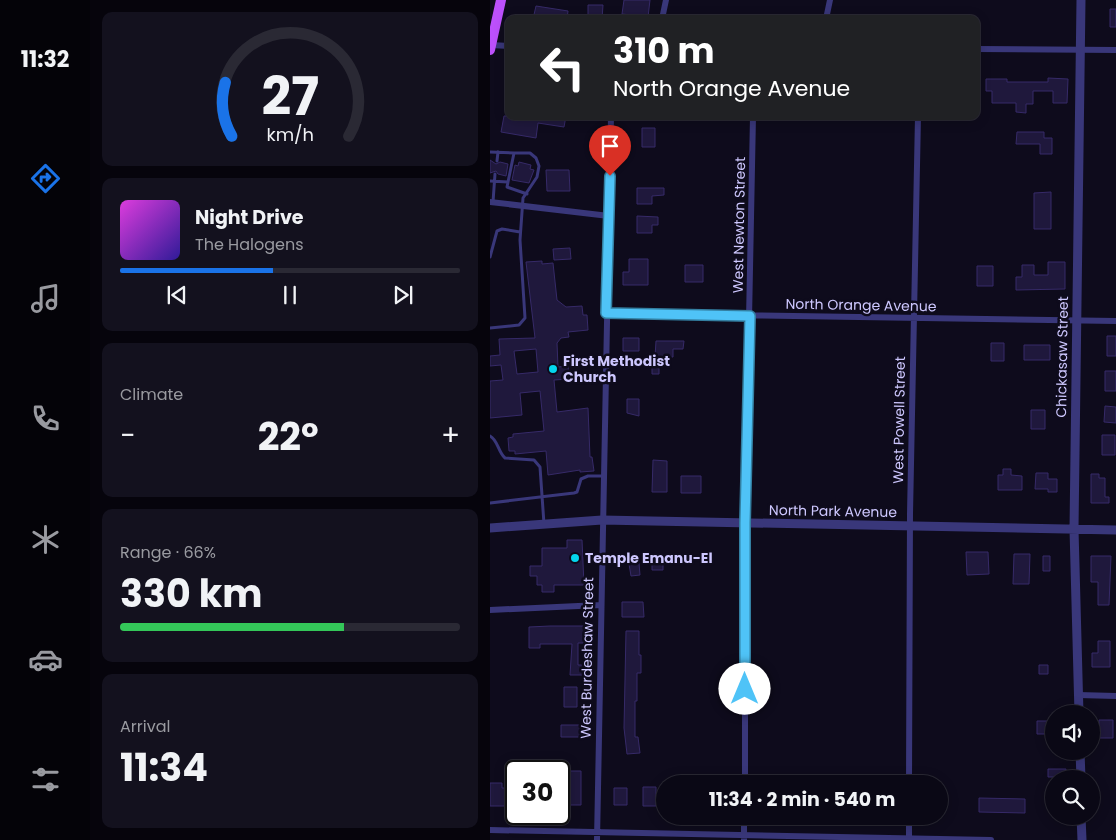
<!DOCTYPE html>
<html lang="en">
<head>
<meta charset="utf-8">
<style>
	body { margin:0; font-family:Poppins,sans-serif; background:#13111e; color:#f1f3f6; height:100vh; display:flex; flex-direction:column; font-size:19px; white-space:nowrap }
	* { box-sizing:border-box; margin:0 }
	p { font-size:16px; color:#999aa0 }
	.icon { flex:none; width:28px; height:28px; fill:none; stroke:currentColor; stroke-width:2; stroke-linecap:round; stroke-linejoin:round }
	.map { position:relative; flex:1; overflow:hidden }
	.sheet { display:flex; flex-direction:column; gap:12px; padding:12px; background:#06040c; width:400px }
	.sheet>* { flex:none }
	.banner { position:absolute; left:15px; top:15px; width:475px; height:105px; border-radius:10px; box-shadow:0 2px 12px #0003,0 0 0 1px #2a2934; background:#202124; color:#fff; overflow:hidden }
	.tools { position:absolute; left:555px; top:705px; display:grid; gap:10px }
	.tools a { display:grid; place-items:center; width:55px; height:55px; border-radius:50%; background:#0a0815; box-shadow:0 2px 12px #0003,0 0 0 1px #2a2934; font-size:25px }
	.speed { position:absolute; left:15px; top:760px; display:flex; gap:10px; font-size:25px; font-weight:700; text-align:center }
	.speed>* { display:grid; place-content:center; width:65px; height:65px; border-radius:50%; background:#0a0815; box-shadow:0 2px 12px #0003,0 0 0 1px #2a2934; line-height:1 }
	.speed .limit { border:2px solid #111; border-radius:8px; background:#fff; color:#111 }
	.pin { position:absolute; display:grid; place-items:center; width:42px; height:42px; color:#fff; margin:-51px -21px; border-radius:50% 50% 50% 0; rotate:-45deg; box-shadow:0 0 5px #0007 }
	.pin .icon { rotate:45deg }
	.me { position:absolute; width:55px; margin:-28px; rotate:0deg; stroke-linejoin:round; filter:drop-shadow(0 0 4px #0008) }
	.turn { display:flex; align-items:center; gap:18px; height:105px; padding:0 25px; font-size:22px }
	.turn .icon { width:65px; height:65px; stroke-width:2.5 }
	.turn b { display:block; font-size:35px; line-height:42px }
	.big { font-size:38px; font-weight:700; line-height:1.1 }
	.sheet .tile { flex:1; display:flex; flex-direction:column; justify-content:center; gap:8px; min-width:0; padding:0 18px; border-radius:10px; background:#13111e }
	.sheet .dial { align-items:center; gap:0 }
	.dial svg { height:130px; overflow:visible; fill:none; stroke:#2a2934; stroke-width:7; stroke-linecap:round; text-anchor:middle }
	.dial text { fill:#f1f3f6; stroke:none }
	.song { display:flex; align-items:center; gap:15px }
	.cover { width:60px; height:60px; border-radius:8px; background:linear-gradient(135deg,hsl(300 70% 55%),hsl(250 70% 35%)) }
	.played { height:5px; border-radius:2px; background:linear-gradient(90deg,#1a73e8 45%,#2a2934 45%) }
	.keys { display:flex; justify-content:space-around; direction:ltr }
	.heat { display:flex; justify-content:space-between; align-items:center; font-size:28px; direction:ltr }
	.charge { height:8px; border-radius:4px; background:linear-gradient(90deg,#34c759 66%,#2a2934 0) }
	.trip { position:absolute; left:166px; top:775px; width:292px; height:50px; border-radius:25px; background:#0a0815; box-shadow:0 2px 12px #0003,0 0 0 1px #2a2934; font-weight:700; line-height:50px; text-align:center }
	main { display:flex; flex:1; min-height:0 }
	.dock { display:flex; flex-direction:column; width:90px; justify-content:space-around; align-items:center; background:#040308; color:#999aa0 }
	.dock .icon { width:35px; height:35px }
	.dock .selected { color:#1a73e8 }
	.dock b { font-size:22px; color:#f1f3f6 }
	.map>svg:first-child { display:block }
	.building { fill:#1f183c; stroke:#362a68; fill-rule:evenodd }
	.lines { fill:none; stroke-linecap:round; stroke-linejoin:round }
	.service { stroke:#39377a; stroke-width:3 }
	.minor { stroke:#39377a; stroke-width:6 }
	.tertiary { stroke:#39377a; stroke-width:9 }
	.primary { stroke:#bc50fc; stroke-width:10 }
	.route-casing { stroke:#337fa1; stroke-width:12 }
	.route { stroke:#4fc3f7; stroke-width:9 }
	.poi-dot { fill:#04d6ed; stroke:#0e0b1c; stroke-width:2 }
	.labels { text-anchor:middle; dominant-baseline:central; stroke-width:5; stroke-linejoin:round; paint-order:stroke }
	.street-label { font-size:14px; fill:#cdc7fe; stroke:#0e0b1c }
	.poi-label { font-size:14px; font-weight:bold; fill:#cdc7fe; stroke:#0e0b1c; text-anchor:start }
</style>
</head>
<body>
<main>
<nav class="dock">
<b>11:32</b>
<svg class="icon selected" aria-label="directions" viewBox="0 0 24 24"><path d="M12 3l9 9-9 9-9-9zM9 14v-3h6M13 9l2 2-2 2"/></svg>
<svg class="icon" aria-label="music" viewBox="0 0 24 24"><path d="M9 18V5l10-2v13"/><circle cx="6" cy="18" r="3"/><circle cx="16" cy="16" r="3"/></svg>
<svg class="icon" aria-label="phone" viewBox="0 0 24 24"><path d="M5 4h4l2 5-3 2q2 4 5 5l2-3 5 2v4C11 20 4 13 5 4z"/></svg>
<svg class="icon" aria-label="climate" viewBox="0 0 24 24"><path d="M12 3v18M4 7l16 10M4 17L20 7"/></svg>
<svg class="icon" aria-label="car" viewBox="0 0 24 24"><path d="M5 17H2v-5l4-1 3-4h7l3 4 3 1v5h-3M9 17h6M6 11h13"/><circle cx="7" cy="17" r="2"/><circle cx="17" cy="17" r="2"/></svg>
<svg class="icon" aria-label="filters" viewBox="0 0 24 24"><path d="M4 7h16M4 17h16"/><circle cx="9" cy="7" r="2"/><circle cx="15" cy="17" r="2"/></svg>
</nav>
<section class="sheet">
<div class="tile dial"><svg viewBox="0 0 100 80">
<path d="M14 69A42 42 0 1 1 86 69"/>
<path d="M14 69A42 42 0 0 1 10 36" stroke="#1a73e8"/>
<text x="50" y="56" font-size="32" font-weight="700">27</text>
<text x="50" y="72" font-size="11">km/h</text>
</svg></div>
<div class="tile">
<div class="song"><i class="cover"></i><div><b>Night Drive</b><p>The Halogens</p></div></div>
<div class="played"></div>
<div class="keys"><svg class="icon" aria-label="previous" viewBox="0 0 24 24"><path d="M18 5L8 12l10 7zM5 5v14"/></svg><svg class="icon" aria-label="pause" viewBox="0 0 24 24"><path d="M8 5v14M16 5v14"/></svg><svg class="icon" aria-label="next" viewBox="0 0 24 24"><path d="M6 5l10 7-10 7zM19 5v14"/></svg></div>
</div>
<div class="tile"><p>Climate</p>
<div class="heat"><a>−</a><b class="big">22°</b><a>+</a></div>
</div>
<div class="tile"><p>Range · 66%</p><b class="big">330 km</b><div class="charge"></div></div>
<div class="tile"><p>Arrival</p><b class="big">11:34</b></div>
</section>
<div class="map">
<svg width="626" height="840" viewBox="0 0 626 840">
	<rect width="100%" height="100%" fill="#0e0b1c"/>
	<path class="building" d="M134 0H160L158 17 132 14Z
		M98 5H113L112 19H98Z
		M46 6 78 11 77 19H43Z
		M620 9H626V27H620Z
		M558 78 578 79 577 103H563V91H543V104H536V113L526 112V103H502V91H496V79H517V82H558Z
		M14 116H76L74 127 48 123 46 138 11 132Z
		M152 128H165V147H152Z
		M527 132H554V138H562V154H550V144H526Z
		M0 160 6 164 10 162 18 164 16 176 8 174 6 171 0 173Z
		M29 162 41 165 40 169 44 170 39 183 22 180 25 165 28 166Z
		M56 170H79L80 191H57Z
		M147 188H174V195L162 196V204H147Z
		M561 192V229H544V193Z
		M147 216 168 217V225H162V233H147Z
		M80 248 81 259 64 260 63 249Z
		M139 259H158V285H133V272H139Z
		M52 261V264L63 263 67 300 76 307 92 306 93 315H97L98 330 78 332 79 337 71 338 67 343 68 367 78 366 79 379 64 380 67 412 98 408 100 457H102L104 471 90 472V470L58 475 56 451 25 454V451H19L18 438 23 437V434L54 431 50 391 30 393 32 415 0 418V381L13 380 11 365 0 366V356L10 355 9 339 45 338 36 262ZM46 349 48 372 27 374 24 351Z
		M558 262H575V289L526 290V277H532V265H544V275H558Z
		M195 265H213V282H195Z
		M487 266H503V286H487Z
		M617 336H626V356H617Z
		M133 338H149V351H133Z
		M166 341H194L193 349H183V357H165Z
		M501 343H514V361H501Z
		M534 345H560V360H534Z
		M162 364H169V374H162Z
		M615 371H626V391H615Z
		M137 399H149V416L137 413Z
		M615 406 626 407V423L614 422Z
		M541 410H555V429H541Z
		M612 435H625V455H612Z
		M163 460 177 461V492H162Z
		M513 469H521V475L532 476V490H508V475H513Z
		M546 473H558V479H567V492H558V489H545Z
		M601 474H609V478H615V497H619V503H601Z
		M191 476H211V493H191Z
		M77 540H92L94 585H64V592H52V585H47V576H40V566H52V548H77Z
		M476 552H498L499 574 477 575Z
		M524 554H540L539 584H523Z
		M553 556H560V571H553Z
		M601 556H621L619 605H608V582H601Z
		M162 557H173V570H162Z
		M149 563 150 575 141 576 139 564Z
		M132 602H153L154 617H132Z
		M60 626H97V643H88V665H95V675H80L82 644H50V648H39V627Z
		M136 631H149V655H151V673H147V701H145V737H148L150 753 137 754 134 728Z
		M608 641H620V667H602V653H608Z
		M549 665H558V674H549Z
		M74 687H87V707H74Z
		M609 720H623V738H609Z
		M547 721H561V734H547Z
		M71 725H92V737H71Z
		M558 769H576V777H558Z
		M78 771H91V805H78Z
		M0 783H12V788H26V806H0Z
		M153 787H166V806H153Z
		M124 788H137V805H124Z
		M489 798 535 799V813L489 812Z"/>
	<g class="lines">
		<path class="service" d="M0 152 24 153 18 182 0 181
			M7 161 8 152
			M18 182 17 187 37 194
			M3 202 5 174
			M0 257 7 231 12 229 30 232
			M0 328 29 325 35 318 30 240 33 198 47 177 49 166 46 158 40 153H24
			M0 436C8 440 8 452 15 458L44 460 50 467 54 524
			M0 503 84 493 87 492 91 479 98 476H113"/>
		<path class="minor" d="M172 19 176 0
			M336 19 340 0
			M1 45 19 46
			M486 49 626 50
			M0 202 119 216
			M116 313 626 321
			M0 610 110 605
			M588 695 626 696
			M255 784V523L263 116
			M419 784 420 514 428 116
			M0 830 501 840
			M107 840 121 116
			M254 840V816
			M419 840V816"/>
		<path class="tertiary" d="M0 528 112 520 626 530
			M589 714 584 529 591 0
			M590 751 591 779
			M591 816 592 840"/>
		<path class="primary" d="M0 50 11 0"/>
	</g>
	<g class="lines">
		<defs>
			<path id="route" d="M120 176 116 313 260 316 255 523V689"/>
		</defs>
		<use href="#route" class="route-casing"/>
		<use href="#route" class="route"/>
	</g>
	<g class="poi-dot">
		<circle cx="63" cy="369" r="5"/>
		<circle cx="85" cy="558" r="5"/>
	</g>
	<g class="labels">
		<g class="street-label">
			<text transform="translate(249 225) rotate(-89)">West Newton Street</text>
			<text transform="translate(371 305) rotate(1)">North Orange Avenue</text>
			<text transform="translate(572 357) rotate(-89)">Chickasaw Street</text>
			<text transform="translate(409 420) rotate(-89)">West Powell Street</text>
			<text transform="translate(343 511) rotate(1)">North Park Avenue</text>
			<text transform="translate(97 658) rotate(-89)">West Burdeshaw Street</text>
		</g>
		<g class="poi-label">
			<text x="73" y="361">First Methodist<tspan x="73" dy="16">Church</tspan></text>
			<text x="95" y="558">Temple Emanu-El</text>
		</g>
	</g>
</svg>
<div class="tools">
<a><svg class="icon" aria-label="sound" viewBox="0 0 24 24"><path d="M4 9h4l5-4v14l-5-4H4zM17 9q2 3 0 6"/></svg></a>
<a><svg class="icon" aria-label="search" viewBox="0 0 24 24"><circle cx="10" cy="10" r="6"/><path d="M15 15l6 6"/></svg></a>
</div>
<div class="speed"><div class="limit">30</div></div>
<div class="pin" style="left:120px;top:176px;background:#d93025"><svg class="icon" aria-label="arrive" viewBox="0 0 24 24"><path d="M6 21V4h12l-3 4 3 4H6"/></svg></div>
<svg class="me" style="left:255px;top:689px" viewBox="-20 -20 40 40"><circle r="19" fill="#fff"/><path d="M0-13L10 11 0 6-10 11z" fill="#4fc3f7"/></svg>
<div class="trip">11:34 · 2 min · 540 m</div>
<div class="banner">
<div class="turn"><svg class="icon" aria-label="left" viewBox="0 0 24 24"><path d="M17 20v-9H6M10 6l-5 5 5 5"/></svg><div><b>310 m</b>North Orange Avenue</div></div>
</div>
</div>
</main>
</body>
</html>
